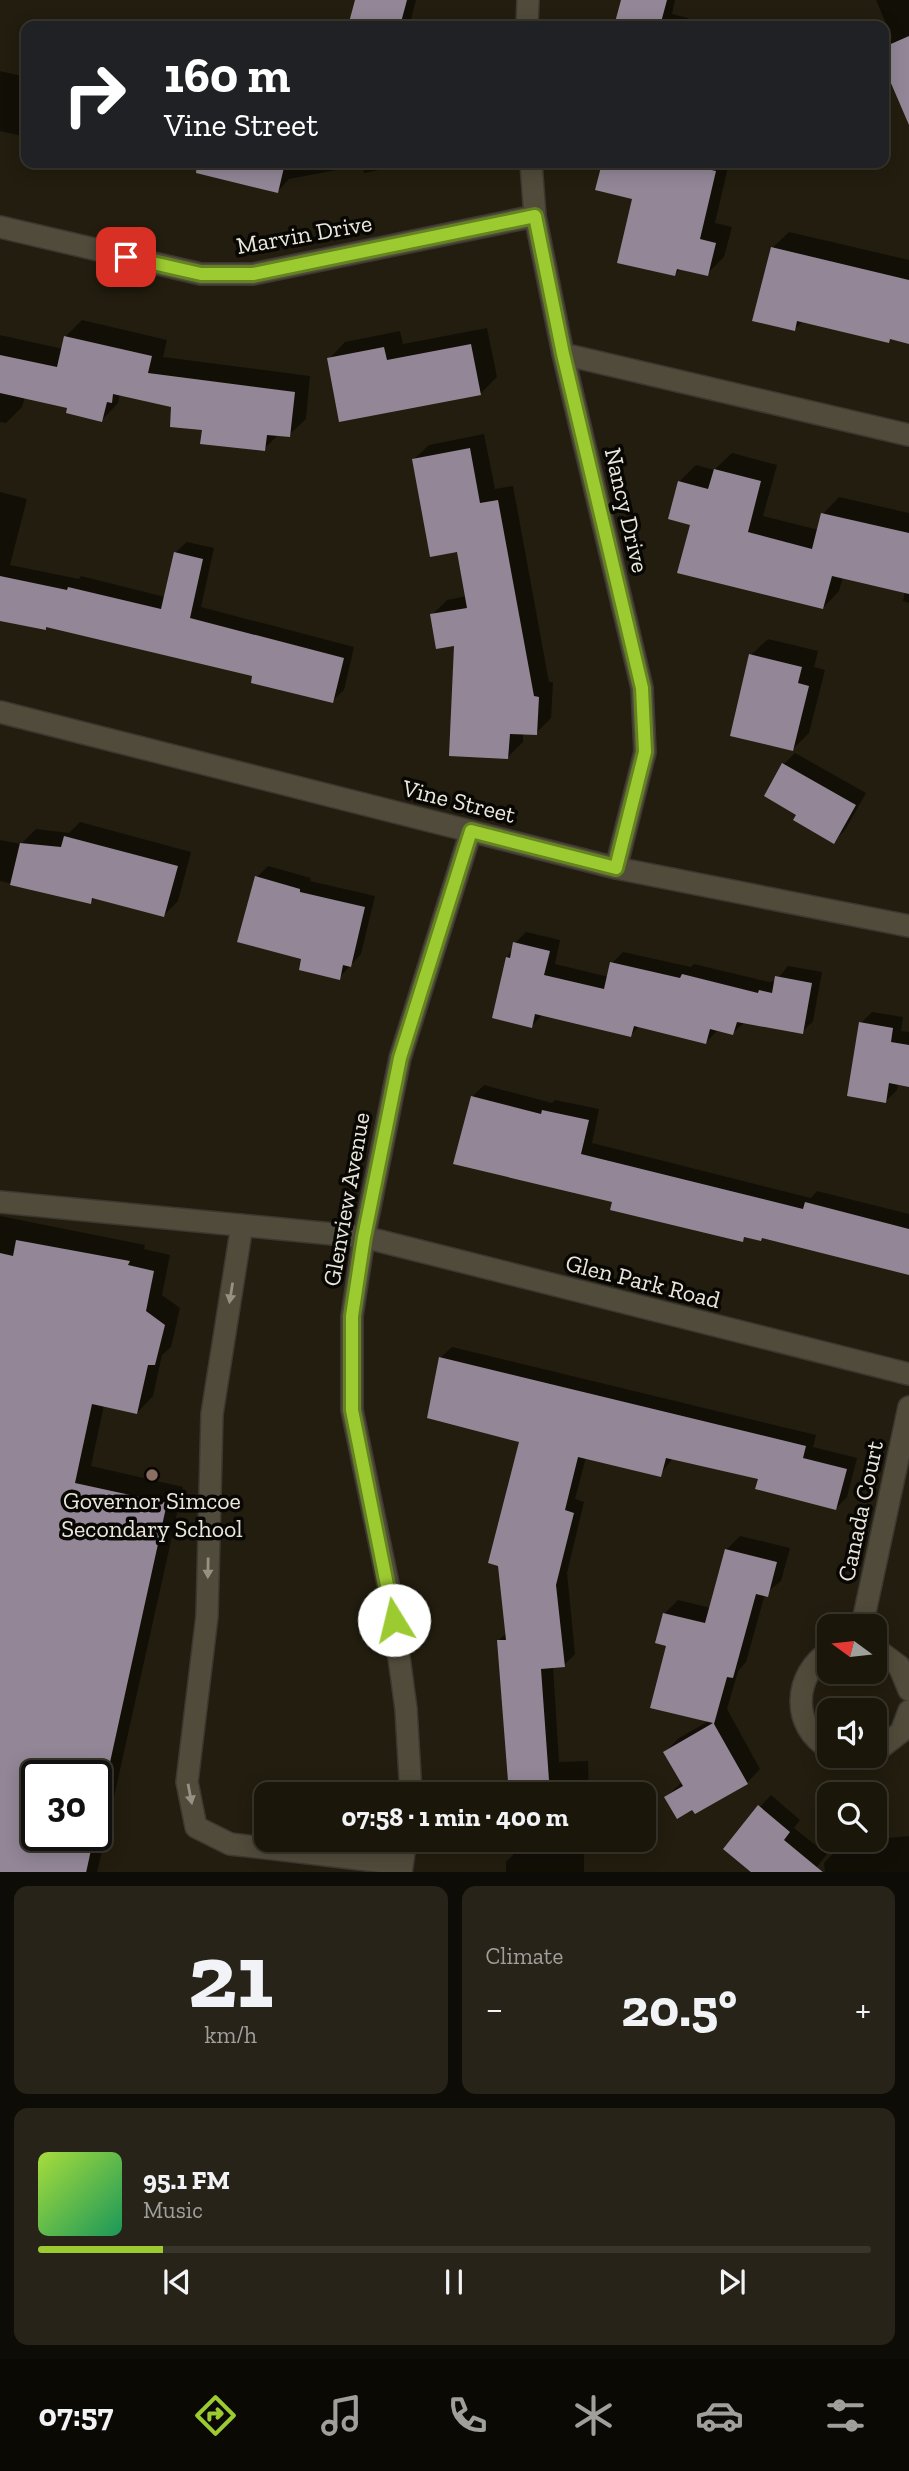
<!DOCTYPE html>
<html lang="en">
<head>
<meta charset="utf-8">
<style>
	body { margin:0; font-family:"Zilla Slab",serif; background:#272318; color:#f1f3f6; height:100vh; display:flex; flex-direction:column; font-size:26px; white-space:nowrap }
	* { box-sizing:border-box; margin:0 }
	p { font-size:23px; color:#9f9f9c }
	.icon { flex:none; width:38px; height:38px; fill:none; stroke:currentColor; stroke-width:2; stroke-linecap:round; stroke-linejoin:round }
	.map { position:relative; height:1872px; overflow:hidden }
	.drawer { display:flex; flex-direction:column; gap:14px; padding:14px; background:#0e0c06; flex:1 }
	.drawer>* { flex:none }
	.banner { position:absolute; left:21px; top:21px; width:868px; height:147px; border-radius:14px; box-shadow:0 4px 18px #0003,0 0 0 2px #38352b; background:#202124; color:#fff; overflow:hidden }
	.needle { width:46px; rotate:285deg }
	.controls { position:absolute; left:817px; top:1614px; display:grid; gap:14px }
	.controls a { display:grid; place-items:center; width:70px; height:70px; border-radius:14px; background:#1a160a; box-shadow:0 4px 18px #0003,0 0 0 2px #38352b; font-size:35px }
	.speed { position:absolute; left:21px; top:1760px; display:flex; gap:14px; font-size:35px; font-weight:700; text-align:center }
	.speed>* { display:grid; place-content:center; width:91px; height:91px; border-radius:50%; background:#1a160a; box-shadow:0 4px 18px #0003,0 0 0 2px #38352b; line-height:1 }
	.speed .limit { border:4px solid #111; border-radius:10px; background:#fff; color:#111 }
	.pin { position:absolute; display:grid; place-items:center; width:60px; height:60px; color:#fff; margin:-30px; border-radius:14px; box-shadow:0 4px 10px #0006 }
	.me { position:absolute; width:77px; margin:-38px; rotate:351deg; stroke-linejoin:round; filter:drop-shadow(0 0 5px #0008) }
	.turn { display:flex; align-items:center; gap:24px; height:147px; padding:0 28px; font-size:32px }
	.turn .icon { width:91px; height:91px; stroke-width:2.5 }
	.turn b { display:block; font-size:49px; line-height:60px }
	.big { font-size:52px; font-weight:800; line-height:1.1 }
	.drawer .card { flex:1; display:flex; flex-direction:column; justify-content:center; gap:10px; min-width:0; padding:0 24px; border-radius:14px; background:#272318 }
	.drawer .dial { align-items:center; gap:0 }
	.dial b { font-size:91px; line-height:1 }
	.song { display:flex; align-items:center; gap:21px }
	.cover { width:84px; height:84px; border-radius:10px; background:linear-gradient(135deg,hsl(80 70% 55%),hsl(150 70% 35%)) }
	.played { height:7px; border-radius:4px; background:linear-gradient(90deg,#9cca31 15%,#38352b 15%) }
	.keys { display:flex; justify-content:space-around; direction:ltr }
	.heat { display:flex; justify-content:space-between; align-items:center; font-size:38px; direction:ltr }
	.drawer .tiles { flex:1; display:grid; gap:14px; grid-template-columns:1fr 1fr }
	.card:last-child { grid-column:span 2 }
	.trip { position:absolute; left:254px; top:1782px; width:402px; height:70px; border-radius:14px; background:#1a160a; box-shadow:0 4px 18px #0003,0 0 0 2px #38352b; font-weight:800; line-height:70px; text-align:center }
	.tabs { display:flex; height:112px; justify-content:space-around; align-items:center; background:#0a0904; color:#9f9f9c }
	.tabs .icon { width:49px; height:49px }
	.tabs .current { color:#9cca31 }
	.tabs b { font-size:32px; color:#f1f3f6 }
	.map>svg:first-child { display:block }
	.shadow { fill:#0007; fill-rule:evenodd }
	.building { fill:#938797 }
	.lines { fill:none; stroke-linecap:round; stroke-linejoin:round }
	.minor-casing { stroke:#3c3831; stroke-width:24 }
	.minor { stroke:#514b3b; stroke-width:21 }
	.oneway { fill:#969184 }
	.route-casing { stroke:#658320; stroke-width:18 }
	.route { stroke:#9cca31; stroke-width:12 }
	.education-dot { fill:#8d6e63; stroke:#090703; stroke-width:2.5 }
	.labels { text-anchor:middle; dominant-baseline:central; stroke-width:7; stroke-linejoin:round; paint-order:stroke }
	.street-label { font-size:24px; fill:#eae7dd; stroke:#090703 }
	.poi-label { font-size:24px; fill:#eae7dd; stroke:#090703 }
</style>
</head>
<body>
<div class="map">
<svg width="909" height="1873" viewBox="0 0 909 1873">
	<rect width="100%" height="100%" fill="#221d0e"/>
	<path class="shadow" d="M357 0H416L409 26H350Z
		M622 0H675L672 14 688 18 686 26H615Z
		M876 0H909V106L895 89 884 62V46L892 38Z
		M0 71 26 77V137L0 131Z
		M188 163H398L394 167 364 173 363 165 289 179 278 191 232 173Z
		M603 163H729L715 223 732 227 724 257 707 274 681 268 675 274 634 198 597 189Z
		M789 232 909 260V343L803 321 794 330 772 248Z
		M82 320 167 340 163 357 310 376 306 419 289 435 279 434 264 449 204 428 173 406 120 394 118 403 102 420 69 407 25 397 22 407 6 423 0 422V335L63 349 65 337Z
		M487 328 497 377 480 394 329 359 345 342 400 331 403 344Z
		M484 434 495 489 513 486 549 682H553L551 718 536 733 523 732V742L508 757 456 643 432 615 447 600 467 596 458 550 413 460 429 445Z
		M732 453 777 465 763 516 819 530 823 514 839 497 909 513V603L903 601 905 591 843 577 839 591 823 608 692 524 679 482 696 465 714 470Z
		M0 492 27 499 10 565 79 579 81 576 165 597 175 553 187 542 214 548 201 607 354 647 344 690 332 701 254 675 48 626 45 628 0 619Z
		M768 639 818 651 814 667 825 670 809 733 793 749 751 655Z
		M795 753 866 793 845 830 834 841 799 814 784 764Z
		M80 822 191 852 178 901 164 915 95 897 90 902 0 881V840L21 844 36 829 69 833Z
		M268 866 311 878 310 881 375 896 361 954 339 978 303 958 257 877Z
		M526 932 560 940 555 964 609 977 612 963 623 952 691 967 694 964 769 982 776 981 788 966 822 972 813 1021 802 1032 745 1022 733 1033 718 1030 706 1042 640 1025 631 1035 543 1014 532 1026 507 958 515 943Z
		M872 1012 903 1017 901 1031 909 1032V1085L898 1083 897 1090 886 1101 861 1023Z
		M484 1085 552 1103 555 1100 599 1109 592 1143 811 1198 817 1191 909 1214V1274L764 1237 761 1239 746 1236 742 1240 614 1200 473 1096Z
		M0 1216 145 1245 144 1249 170 1255 162 1295 180 1308 171 1347 162 1355 153 1396 137 1413 104 1405 91 1466 183 1487 97 1873H0ZM37 1776H96V1836H37Z
		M452 1347 816 1435 813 1447 857 1458 847 1497 836 1508 760 1478 673 1458 660 1475 586 1457 575 1499 584 1502 567 1573 575 1654 564 1665 553 1666 559 1762 588 1761 589 1794H511L498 1641 507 1632 521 1440 440 1358Z
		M740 1536 790 1548 781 1581 765 1594 746 1662 738 1671 727 1709 760 1769 747 1783 693 1808 666 1797 682 1782 665 1752 679 1738 709 1721 668 1645 664 1614 678 1600 711 1608 726 1550Z
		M771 1795 800 1820 794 1828 827 1854 812 1873H754L760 1807Z
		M909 1836V1873H825L824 1863 838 1849 882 1845 888 1838Z
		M512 1839H584V1873H506V1862L513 1855Z"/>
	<path class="building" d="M355 0H407L400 26H348Z
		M621 0H667L660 26H614Z
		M909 36V125L884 67V47Z
		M197 163H285L278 193 196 173Z
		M602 163H680L716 171 700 239 716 243 708 276 677 269 675 276 617 263 632 199 595 190Z
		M771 247 909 280V344L890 339 889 343 797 321 795 331 752 321Z
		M64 336 152 356 148 373 295 392 290 437 267 435 265 451 200 444 202 430 170 427 171 407 113 394 112 403 107 402 102 422 66 413 67 408 0 393V355L57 367Z
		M471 344 481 395 339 422 327 358 384 347 387 360Z
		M470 448 480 503 498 500 534 696 539 697 537 735 510 734 508 759 449 756 454 646 436 649 430 614 467 608 457 552 430 557 412 459Z
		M714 469 761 481 748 532 812 549 821 513 909 533V594L832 576 823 609 677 573 690 525 668 519 678 481 708 489Z
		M174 552 203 559 190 618 344 658 333 703 251 683 252 676 46 627V630L0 621V576L67 590 68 587 161 609Z
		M749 654 802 667 798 683 809 686 793 751 730 736Z
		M782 763 856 805 834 844 793 820 796 815 764 796Z
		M64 836 178 866 164 917 92 898 91 904 10 885 20 843 61 847Z
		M255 876 300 889V892L365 907 351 967 343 965 340 980 299 970 301 959 237 942Z
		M513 942 550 951 544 975 604 989 610 962 680 978 682 974 758 993 759 990 772 993 775 976 812 983 803 1034 737 1022 733 1035 710 1029 706 1044 634 1026 631 1037 535 1014 532 1028 492 1018 506 957 510 958Z
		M859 1022 893 1028 891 1042 909 1045V1087L889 1083 886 1103 847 1096Z
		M471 1096 541 1114 542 1110 589 1120 581 1154 803 1209 805 1202 909 1229V1275L762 1238 761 1241 744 1237 743 1242 610 1210 612 1202 453 1164Z
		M16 1240 130 1261 128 1265 154 1271 146 1311 165 1325 155 1365H148L137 1414 92 1404 75 1483 167 1503 107 1776H37V1836H94L86 1873H0V1253L13 1256Z
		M439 1357 806 1446 803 1458 847 1469 836 1510 755 1489 758 1479 666 1458 661 1477 578 1457 565 1510 574 1513 556 1585 565 1667 541 1669 550 1794H509L497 1640H506L498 1566 488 1563 519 1442 427 1418Z
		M725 1549 777 1562 768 1597 756 1594 733 1678 727 1677 714 1724 748 1784 695 1814 692 1810 677 1819 664 1797 683 1786 663 1752 713 1723 650 1708 666 1646 655 1643 663 1613 705 1623Z
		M758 1805 790 1832 784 1840 824 1873H752L723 1849Z"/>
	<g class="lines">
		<defs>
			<path id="minor" d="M527 26 528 0
				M531 163 535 216 563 354 642 688 645 752 616 868
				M0 227 201 274H253L535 216
				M563 354 909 435
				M0 712 616 868 909 926
				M0 1202 364 1237 909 1374
				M242 1225 212 1414 207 1616 187 1782 196 1827 230 1844 402 1864
				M862 1626 909 1407
				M875 1648 899 1666 909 1690
				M830 1651C793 1674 790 1727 830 1749
				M875 1752 901 1732 909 1711
				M852 1755H859
				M411 1794 406 1709 391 1598 352 1410V1316L364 1237 400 1058 471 831
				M401 1873 406 1839"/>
		</defs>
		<use href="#minor" class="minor-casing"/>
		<use href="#minor" class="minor"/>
	</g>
	<defs><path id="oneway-solid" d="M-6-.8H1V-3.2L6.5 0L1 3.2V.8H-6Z" transform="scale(1.75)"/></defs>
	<g class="oneway">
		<use href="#oneway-solid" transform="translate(231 1293) rotate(99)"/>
		<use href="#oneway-solid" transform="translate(208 1568) rotate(91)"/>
		<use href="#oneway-solid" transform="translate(190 1794) rotate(79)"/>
	</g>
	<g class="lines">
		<defs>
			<path id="route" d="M126 257 201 274H253L535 216 563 354 642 688 645 752 616 868 471 831 400 1058 364 1237 352 1316V1410L394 1620"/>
		</defs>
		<use href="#route" class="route-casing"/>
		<use href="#route" class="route"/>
	</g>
	<circle class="education-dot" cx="152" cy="1475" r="7"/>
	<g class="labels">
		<g class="street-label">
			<text transform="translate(304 234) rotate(-10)">Marvin Drive</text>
			<text transform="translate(627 510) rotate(77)">Nancy Drive</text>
			<text transform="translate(459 801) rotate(14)">Vine Street</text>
			<text transform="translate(346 1199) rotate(-80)">Glenview Avenue</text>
			<text transform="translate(643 1281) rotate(14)">Glen Park Road</text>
			<text transform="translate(860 1511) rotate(-78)">Canada Court</text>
		</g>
		<g class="poi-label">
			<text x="152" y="1500">Governor Simcoe<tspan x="152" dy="28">Secondary School</tspan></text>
		</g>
	</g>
</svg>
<div class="controls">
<a><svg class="needle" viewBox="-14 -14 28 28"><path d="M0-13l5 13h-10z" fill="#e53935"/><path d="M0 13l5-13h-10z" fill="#9f9f9c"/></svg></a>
<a><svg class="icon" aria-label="sound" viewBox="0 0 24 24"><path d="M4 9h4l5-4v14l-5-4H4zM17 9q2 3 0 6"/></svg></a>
<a><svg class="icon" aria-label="search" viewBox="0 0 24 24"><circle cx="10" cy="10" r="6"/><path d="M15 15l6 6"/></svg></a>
</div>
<div class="speed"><div class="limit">30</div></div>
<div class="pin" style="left:126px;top:257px;background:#d93025"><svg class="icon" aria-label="arrive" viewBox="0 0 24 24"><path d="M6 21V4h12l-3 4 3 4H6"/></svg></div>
<svg class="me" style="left:394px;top:1620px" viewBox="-20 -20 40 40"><circle r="19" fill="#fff"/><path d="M0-13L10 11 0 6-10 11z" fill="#9cca31"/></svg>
<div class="trip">07:58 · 1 min · 400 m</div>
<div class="banner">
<div class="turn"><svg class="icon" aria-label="right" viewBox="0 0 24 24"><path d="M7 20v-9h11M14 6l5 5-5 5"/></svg><div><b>160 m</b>Vine Street</div></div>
</div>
</div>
<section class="drawer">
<div class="tiles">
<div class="card dial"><b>21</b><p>km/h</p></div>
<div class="card"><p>Climate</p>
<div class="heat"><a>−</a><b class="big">20.5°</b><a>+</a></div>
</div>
<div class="card">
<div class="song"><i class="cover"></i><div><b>95.1 FM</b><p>Music</p></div></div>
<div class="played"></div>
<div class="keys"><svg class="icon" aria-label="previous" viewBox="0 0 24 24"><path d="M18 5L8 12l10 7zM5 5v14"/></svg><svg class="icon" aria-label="pause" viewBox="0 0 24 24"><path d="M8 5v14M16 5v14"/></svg><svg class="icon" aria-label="next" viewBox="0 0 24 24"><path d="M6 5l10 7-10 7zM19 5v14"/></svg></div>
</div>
</div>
</section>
<nav class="tabs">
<b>07:57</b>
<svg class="icon current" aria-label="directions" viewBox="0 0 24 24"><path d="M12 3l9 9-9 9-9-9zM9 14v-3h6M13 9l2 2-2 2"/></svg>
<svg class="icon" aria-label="music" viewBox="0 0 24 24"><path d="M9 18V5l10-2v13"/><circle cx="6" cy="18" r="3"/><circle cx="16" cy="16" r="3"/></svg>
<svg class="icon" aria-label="phone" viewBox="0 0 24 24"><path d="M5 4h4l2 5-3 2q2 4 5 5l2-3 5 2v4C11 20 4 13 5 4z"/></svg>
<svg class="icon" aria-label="climate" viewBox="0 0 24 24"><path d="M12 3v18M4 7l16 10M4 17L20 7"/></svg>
<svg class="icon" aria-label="car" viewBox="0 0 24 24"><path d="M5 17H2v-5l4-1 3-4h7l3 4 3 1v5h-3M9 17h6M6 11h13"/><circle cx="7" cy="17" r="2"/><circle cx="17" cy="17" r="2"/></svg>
<svg class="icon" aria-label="filters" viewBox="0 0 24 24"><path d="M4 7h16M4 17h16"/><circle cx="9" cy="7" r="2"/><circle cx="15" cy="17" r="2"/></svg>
</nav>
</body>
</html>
